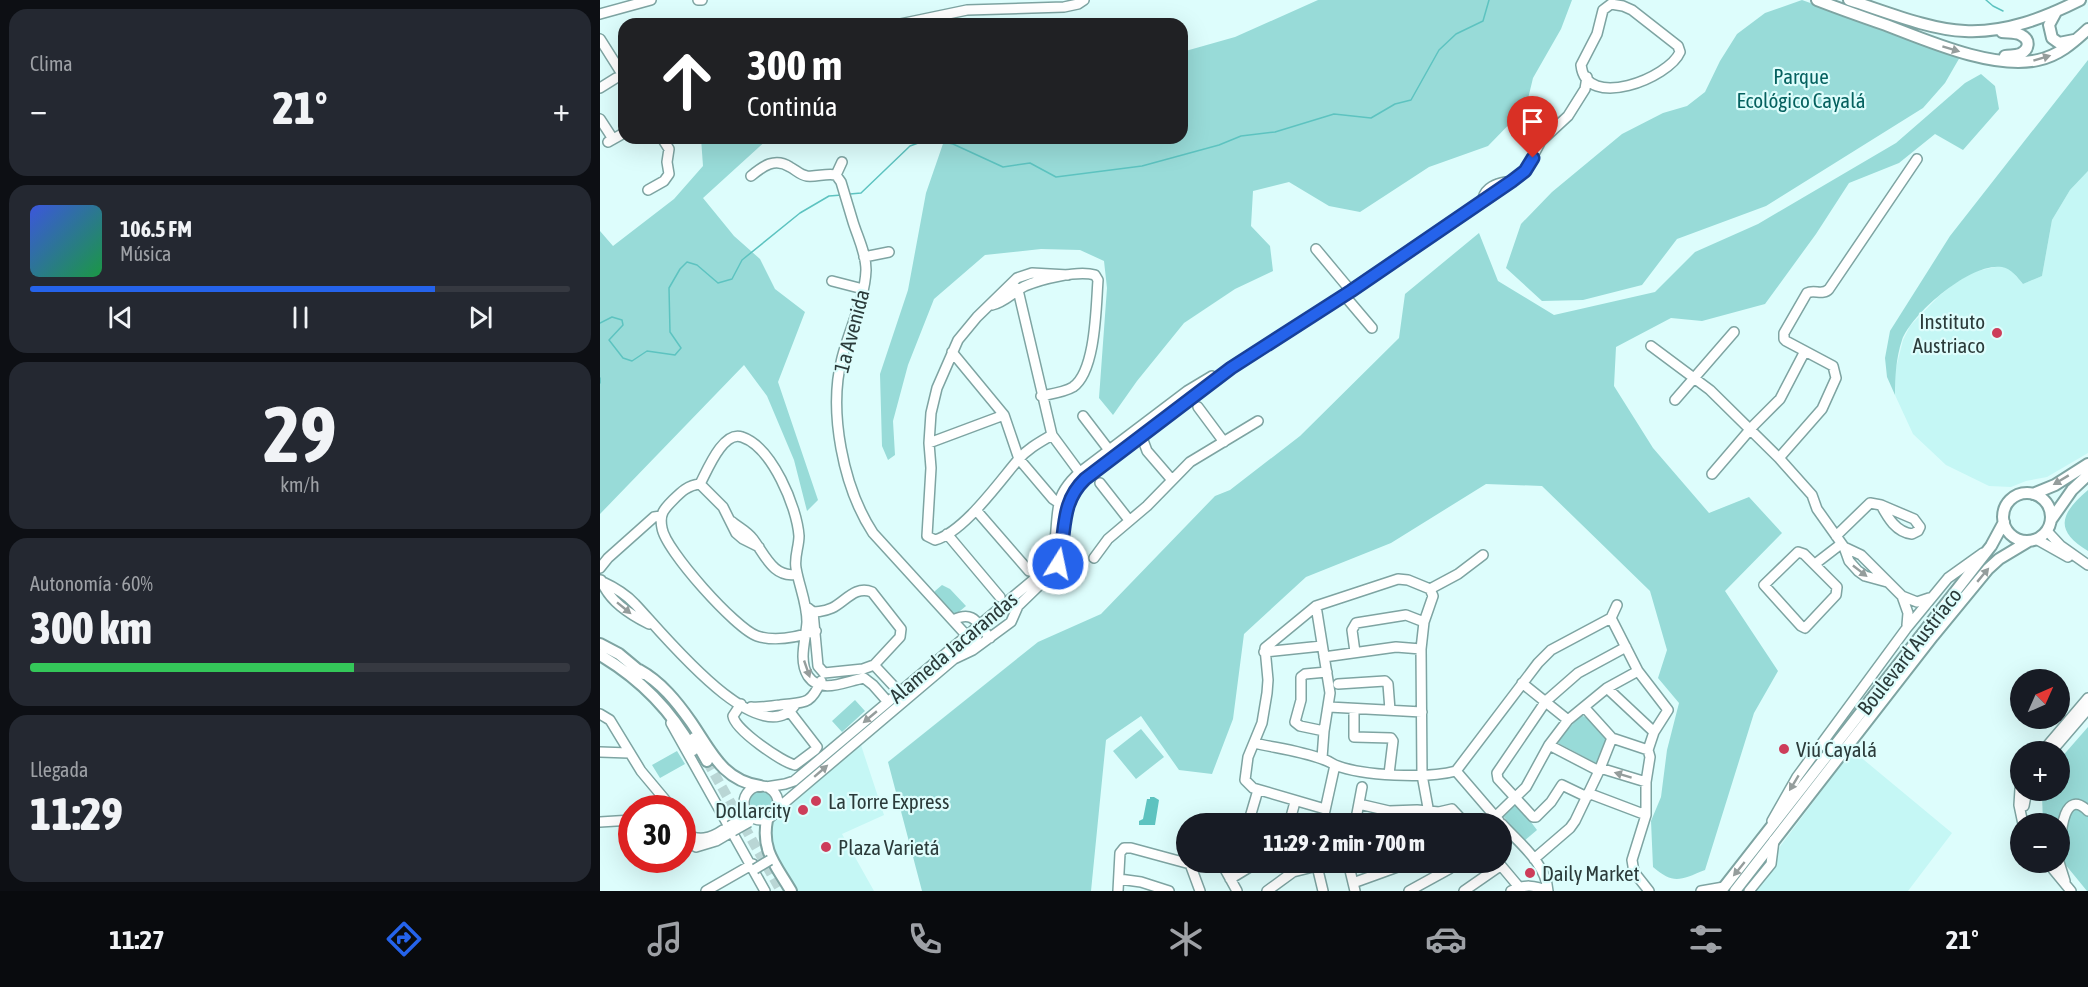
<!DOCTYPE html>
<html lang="es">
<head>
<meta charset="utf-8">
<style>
	body { margin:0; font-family:"Asap Condensed",sans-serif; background:#242831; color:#f1f3f6; height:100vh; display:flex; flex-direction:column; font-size:22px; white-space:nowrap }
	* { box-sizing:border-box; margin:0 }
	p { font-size:20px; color:#9ea1a6 }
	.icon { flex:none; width:33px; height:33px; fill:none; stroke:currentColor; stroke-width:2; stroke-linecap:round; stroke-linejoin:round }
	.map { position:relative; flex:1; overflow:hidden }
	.side { display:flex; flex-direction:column; gap:9px; padding:9px; background:#0d0f14; width:600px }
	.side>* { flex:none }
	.banner { position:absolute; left:18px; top:18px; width:570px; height:126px; border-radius:18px; box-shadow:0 6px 24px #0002; background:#202124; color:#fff; overflow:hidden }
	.needle { width:39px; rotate:45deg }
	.buttons { position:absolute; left:1410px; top:669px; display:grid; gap:12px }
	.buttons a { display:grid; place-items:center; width:60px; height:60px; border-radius:50%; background:#171b24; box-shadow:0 6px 24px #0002; font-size:30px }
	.speed { position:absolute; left:18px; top:795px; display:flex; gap:12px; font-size:30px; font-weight:700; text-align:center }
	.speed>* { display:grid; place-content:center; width:78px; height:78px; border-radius:50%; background:#171b24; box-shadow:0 6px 24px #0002; line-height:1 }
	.speed .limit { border:9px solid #d22; background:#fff; color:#111 }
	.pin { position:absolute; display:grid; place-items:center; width:51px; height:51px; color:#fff; margin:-62px -26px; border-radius:50% 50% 50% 0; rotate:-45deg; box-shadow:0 0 6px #0007 }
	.pin .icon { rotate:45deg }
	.me { position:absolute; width:66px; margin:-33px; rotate:10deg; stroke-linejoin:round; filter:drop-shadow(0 0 4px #0008) }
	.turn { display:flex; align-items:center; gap:21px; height:126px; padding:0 30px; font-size:27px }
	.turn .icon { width:78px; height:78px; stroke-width:2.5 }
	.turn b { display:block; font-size:42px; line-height:51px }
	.big { font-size:45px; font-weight:800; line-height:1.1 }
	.side .widget { flex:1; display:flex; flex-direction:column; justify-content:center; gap:9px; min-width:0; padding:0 21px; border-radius:18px; background:#242831 }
	.side .dial { align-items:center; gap:0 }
	.dial b { font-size:78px; line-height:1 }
	.song { display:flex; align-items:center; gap:18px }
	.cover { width:72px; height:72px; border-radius:9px; background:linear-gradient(135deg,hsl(230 70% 55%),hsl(140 70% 35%)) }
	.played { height:6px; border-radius:3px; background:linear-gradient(90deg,#2563eb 75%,#363941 75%) }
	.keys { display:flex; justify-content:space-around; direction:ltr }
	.heat { display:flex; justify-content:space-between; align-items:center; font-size:33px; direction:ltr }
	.charge { height:9px; border-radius:4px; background:linear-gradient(90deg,#34c759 60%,#363941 0) }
	.trip { position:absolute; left:576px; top:813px; width:336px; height:60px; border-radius:30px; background:#171b24; box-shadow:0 6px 24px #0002; font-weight:800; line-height:60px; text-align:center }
	.menu { display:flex; height:96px; justify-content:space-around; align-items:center; background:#090b0e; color:#9ea1a6 }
	.menu .icon { width:42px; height:42px }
	.menu .on { color:#2563eb }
	.menu b { font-size:27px; color:#f1f3f6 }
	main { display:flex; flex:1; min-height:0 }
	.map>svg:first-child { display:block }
	.built { fill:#c5f7f5 }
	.green { fill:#98dbd8 }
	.water { fill:#5dc3c0 }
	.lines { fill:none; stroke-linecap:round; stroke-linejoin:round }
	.stream { stroke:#5dc3c0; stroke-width:1.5 }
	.major-tunnel { stroke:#b9d6d5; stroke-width:10; stroke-dasharray:10 5; stroke-linecap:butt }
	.minor-casing { stroke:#7ea4a2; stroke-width:12 }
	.major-casing { stroke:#7ea4a2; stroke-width:14 }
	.minor { stroke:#fff; stroke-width:9 }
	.major { stroke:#fff; stroke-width:10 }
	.minor-bridge-casing { stroke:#7ea4a2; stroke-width:12; stroke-linecap:butt }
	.minor-bridge { stroke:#fff; stroke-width:9 }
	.oneway { fill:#959d9c }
	.route-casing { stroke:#184099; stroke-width:15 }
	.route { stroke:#2563eb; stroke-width:10 }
	.poi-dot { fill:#cd3d5a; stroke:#ddfdfc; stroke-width:2 }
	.labels { text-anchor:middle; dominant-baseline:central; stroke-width:4.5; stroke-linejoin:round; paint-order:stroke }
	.park-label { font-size:21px; fill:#05615f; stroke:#ddfdfc }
	.poi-label { font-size:21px; fill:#2b3b3a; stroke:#ddfdfc; text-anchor:start }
	.street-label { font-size:21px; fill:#2b3b3a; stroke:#ddfdfc }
</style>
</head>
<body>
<main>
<section class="side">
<div class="widget"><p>Clima</p>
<div class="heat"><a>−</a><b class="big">21°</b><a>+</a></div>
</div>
<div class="widget">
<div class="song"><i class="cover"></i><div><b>106.5 FM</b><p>Música</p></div></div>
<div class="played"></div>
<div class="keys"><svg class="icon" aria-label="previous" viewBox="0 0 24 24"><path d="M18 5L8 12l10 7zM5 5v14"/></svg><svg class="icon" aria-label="pause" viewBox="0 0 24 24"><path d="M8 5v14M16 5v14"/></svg><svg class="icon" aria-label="next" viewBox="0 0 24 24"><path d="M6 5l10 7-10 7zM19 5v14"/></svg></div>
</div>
<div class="widget dial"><b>29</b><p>km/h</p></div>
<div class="widget"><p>Autonomía · 60%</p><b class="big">300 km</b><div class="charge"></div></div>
<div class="widget"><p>Llegada</p><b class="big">11:29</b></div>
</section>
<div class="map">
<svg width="1488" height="891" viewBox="0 0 1488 891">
	<rect width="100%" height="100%" fill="#ddfdfc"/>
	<path class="built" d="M1488 171V453L1447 477 1426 481 1411 487 1389 486 1346 465 1313 434 1295 395V372L1303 340 1310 326 1338 297 1351 286 1373 272 1400 266 1410 269 1423 284 1442 276 1452 220 1470 190Z
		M260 742 284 815 242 834 274 891H192L168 849V833L177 814 191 799Z
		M1252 750 1352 833 1308 891H1147Z"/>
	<path class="green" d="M718 0H972L961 29 933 78 926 107 888 146 829 167 760 212 729 206 689 182 653 191 651 226 670 246 673 271 635 289 584 323 537 381 513 415 499 398 507 288 504 261 480 250 441 249 385 255 334 299 308 365 293 421 295 455 288 460 282 446 280 374 308 290 326 193 345 138H582V52L635 37Z
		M1202 0 1360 57 1345 83 1323 108 1166 206 1077 239 1042 285 983 300 942 301 906 268 921 224 952 192 1022 134 1063 113 1087 106 1105 92 1120 61 1137 34 1165 13Z
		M1488 60V171L1470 190 1452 220 1442 276 1423 284C1417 277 1412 269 1402 267 1371 262 1312 313 1302 340 1296 358 1295 377 1295 395L1287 377 1285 358 1290 331 1350 236Z
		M1381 74 1395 86 1399 109 1363 150 1335 134 1299 163 1249 183 1216 234 1165 304 1102 321 1071 318 1016 347 1014 386 1053 448 1109 513 1149 497 1182 533 1125 591 1178 671 1154 713 1105 870C1080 880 1074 885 1053 867L1051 821 1061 797 1067 750 1079 703 1058 678 1067 650 1050 591 942 486 886 484 791 543 706 577 644 634 633 719 612 774 579 770 541 716 506 740 491 891H322L288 762 438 642 501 614 615 496 630 490 700 436 799 338 805 294 879 233 898 281 954 315 1055 292 1095 252 1158 224 1296 143 1365 83Z
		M101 138H169L103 198 134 236 160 259 175 289 205 312 178 382 218 500 207 511 194 460 167 396 144 365 0 514V231L13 246 74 199 103 166Z
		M1488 490V551C1453 530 1461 513 1488 490Z
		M342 585 350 589 366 606 354 616 334 595 335 591Z
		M255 700 265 711 242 732 232 721Z
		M981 715 987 718 1008 739 998 764 956 742Z
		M1488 727V891H1487L1460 858V824L1443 823 1442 795 1443 791 1460 790V759Z
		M541 729 564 757 536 779 513 751Z
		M77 751 85 764 60 778 52 765Z
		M150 802a11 11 0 1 1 22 0a11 11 0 1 1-22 0Z
		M917 804 937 830 924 841 903 816Z"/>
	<path class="water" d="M550 797H554L559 800 555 825H539V821L543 819 547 799H550Z"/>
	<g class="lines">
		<path class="stream" d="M1386 0 1393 6 1403 11
			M250 194 261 193 310 146 329 139 353 144 403 167 430 163 456 177 542 166 619 145 641 136 675 132 734 114 771 118 795 104 811 100 839 50 856 34 883 21 889 0
			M0 323 12 317 22 320 23 325 9 340 23 358 32 361 47 351 75 355 81 348 70 332 69 288 80 269 87 262 97 265 118 283 132 279 142 260 200 213 229 196 242 195
			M0 378V383"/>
		<path class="major-tunnel" d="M107 761 181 891"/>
		<defs>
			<path id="minor" d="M98 0H102
				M1011 4 1023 6 1032 10 1078 46 1080 52C1069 78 986 111 981 65L997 34 1003 10Z
				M0 14 51 0
				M300 24 367 10 464 7 478 4 484 0
				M0 39 24 77
				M0 88 16 78
				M0 119 13 139
				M8 142 24 133
				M236 175 242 162
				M151 176C163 166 175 157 190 167 196 170 200 175 207 176 217 177 226 173 236 175L241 182C245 195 249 209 253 222 258 238 266 253 266 270 265 299 249 329 242 358 228 411 243 487 273 533L367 636
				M48 190 64 181 69 174 67 162 69 149 62 138
				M883 198C886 187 896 184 906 182
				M716 249 751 291
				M264 257 289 252
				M232 281 263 289
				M415 287 418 290 452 435 483 477
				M744 295 772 328
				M392 305C405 302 413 292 425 286 441 279 478 270 495 275L498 280C496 306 496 371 473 387 465 392 451 394 441 396
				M1051 346 1110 390 1179 458 1212 495 1217 509 1244 547 1249 561 1258 571 1265 576 1287 582
				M352 352 404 415 419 459 453 499 459 503
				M1075 400 1134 332
				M598 407 624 442
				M483 416 509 450
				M540 432 547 451 572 480
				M452 435C440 442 427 449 418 460 399 482 364 532 335 540L327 536 331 468 329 443 331 413 337 388 358 340 377 317 417 278 432 273 468 275
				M329 443 404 415
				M1179 458 1222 409 1236 378 1233 366 1186 341 1184 339V333L1207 293C1214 289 1223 296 1229 289L1317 159
				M1112 474 1154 425 1180 399 1205 351
				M500 483 529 520
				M100 484C107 471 123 430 142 437 172 447 197 507 199 536 199 547 194 557 196 568 199 586 207 603 207 622 206 639 198 660 208 676 221 695 246 681 264 678L273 685 288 702
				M1281 505 1314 519 1320 527 1318 531 1312 534C1296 532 1288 518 1281 505Z
				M376 510 429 571
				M131 521C138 527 147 531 153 539 165 555 174 579 197 574
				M1447 531 1461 546 1488 565
				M347 534 400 597
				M1236 536 1270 503 1281 505
				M1436 539 1468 557
				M159 547 143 539 136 533 123 507 100 484C88 485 81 492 73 500 64 509 59 514 62 528 65 550 136 629 157 636 176 642 198 637 216 631
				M1244 547 1261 555 1302 596 1317 602 1329 598
				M1198 552 1204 554 1237 587 1236 595 1205 628 1201 626 1164 585Z
				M494 558 508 539 547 506 590 462 658 421
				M1215 564 1241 544
				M0 568 8 558 54 517 61 516
				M1 580C9 601 29 614 49 624
				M1 581C14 587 26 594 35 604 60 630 159 755 195 705
				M830 589 858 574 883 555
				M1302 596 1308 613 1307 625
				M716 606 730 693 724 731 722 758
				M208 608 213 612 218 666 224 673
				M206 612C216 612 223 612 232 608 245 602 255 585 272 592L301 629 300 637 274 665 263 669 224 673
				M1011 618 1038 671 1068 710 1054 732 1048 750 1050 757 1046 782V815L1032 860 1034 872 1049 891
				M353 620C374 610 377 623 390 638
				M664 652 722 646
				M755 652 752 630 756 623 806 615 824 622
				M359 654 377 636 380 626
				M724 657 796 647 821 649
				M274 665 302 695
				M922 683 968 720
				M738 684 785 681 788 684 790 710
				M1007 688 1054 732
				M141 704 133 716C135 730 182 762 195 765L215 750 217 747 190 712
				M151 707C161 708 170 706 180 705 204 702 210 706 221 681
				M729 707 822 712
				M984 707 1012 738 1048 750
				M754 709V737L791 738 793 741 789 774
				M0 714 10 720 41 771 72 808
				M71 723 165 891
				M724 731 700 726 695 722 701 700V677L705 674 727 672
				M654 743C676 748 701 751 722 759 727 760 731 763 735 765 763 776 826 779 856 771L938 663 951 650 1011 618 1017 605
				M949 745 999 771
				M0 752 29 753
				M1442 752 1488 698
				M1451 752 1488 709
				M1000 768 1046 782
				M856 771 899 821
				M144 803a17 17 0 1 1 34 0a17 17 0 1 1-34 0Z
				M166 787 185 784 194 781 445 570C459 549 454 527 459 504 461 491 470 481 480 472L587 391 612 376
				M1420 789 1419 805 1423 824
				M988 793 1046 815
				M987 797 962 785 951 802 936 817H933L898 779 897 773 946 701 978 673 1026 647
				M759 804 789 811 817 810 839 812 852 809 866 824
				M1424 806 1427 790
				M177 809 354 659 373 650 411 622 418 606 450 575 458 564 461 551 466 508 472 493 485 479 631 368 751 291 925 171 941 141 968 116 985 89 987 77
				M725 809 653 788 645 780 648 757 662 723 667 693 668 680 665 648 716 606 798 579 808 580 830 589 833 596 824 622 821 649 822 775 831 824
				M895 817 926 787 949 745 968 720 1007 688 1038 671
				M1172 821 1197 777 1306 629 1348 578 1383 553
				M0 822 32 820
				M648 824 658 790
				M689 824 695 802
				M722 824 735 765
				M755 824 762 787
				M902 824C919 843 946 863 948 891
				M82 829 88 842 96 847 116 841 133 831
				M84 834C99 841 110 839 123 830
				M1460 846C1461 831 1464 788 1488 811
				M934 859 970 828 975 821 999 771 1012 738
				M621 862 637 891
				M716 862 723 891
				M748 862 755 891
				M898 862 919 887
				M1447 862 1471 891
				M1459 862 1465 881
				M590 864 600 891
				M519 879 541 882 569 891
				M630 879 658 862
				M753 883 800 866 802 862
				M106 891 153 864
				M518 891 520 853 524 848H531L590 864 599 862
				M667 891 693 872 717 866
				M809 891 849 869 858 862
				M864 891 900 866
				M911 891C924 884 935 885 948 891
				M1101 891 1124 887
				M1149 891 1171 864 1174 840"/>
			<path id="major" d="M1217 0C1240 9 1263 17 1286 25 1328 41 1394 70 1438 60 1458 56 1473 43 1488 29
				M1249 0C1284 11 1330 30 1365 31 1406 33 1444 18 1480 0
				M1456 12 1449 25 1452 38 1459 43 1474 40
				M1402 32C1408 33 1416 32 1421 35 1431 40 1429 50 1420 54 1415 56 1410 55 1405 56
				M1403 517a24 24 0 1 1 48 0a24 24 0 1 1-48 0Z
				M1433 494 1455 485 1488 464
				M1451 520 1472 490 1488 475
				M0 644 19 654 43 674
				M0 655C39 678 71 710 93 750
				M39 670C61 682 77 702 91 722 111 751 122 780 160 786
				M94 738 107 761
				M167 820C161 851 176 865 191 891
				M1121 891 1391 546 1404 522
				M1135 891 1333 636 1388 569 1399 559 1429 541"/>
		</defs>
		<use href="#minor" class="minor-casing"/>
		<use href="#major" class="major-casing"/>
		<use href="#minor" class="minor"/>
		<use href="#major" class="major"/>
		<defs>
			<path id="minor-bridge" d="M130 826 145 816
				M133 831 149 822
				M155 869 170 860"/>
		</defs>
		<use href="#minor-bridge" class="minor-bridge-casing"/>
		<use href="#minor-bridge" class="minor-bridge"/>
	</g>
	<defs><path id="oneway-solid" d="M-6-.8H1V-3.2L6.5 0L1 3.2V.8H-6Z" transform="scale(1.5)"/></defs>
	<g class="oneway">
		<use href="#oneway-solid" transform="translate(1351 49) rotate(17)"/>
		<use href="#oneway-solid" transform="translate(1442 58) rotate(-17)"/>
		<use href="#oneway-solid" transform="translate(1461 480) rotate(149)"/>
		<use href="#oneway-solid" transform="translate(1260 571) rotate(38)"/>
		<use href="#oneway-solid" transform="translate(1383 575) rotate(-50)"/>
		<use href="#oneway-solid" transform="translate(24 608) rotate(39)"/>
		<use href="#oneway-solid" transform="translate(207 669) rotate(71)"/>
		<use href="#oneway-solid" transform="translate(270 717) rotate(140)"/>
		<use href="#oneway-solid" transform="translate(221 771) rotate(-41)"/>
		<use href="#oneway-solid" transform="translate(1023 775) rotate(-163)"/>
		<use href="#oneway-solid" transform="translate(1194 783) rotate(121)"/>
		<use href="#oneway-solid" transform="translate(1139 869) rotate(129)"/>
	</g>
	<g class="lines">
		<defs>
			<path id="route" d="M458 564C467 533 459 504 485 479L631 368 751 291 912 181 925 171 933 158"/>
		</defs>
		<use href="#route" class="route-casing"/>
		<use href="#route" class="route"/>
	</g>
	<g class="poi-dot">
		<circle cx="1397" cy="333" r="6"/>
		<circle cx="1184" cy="749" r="6"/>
		<circle cx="216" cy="801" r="6"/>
		<circle cx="203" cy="810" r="6"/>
		<circle cx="226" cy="847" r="6"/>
		<circle cx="930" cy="873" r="6"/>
	</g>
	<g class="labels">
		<g class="park-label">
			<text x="1201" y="76">Parque<tspan x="1201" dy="24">Ecológico Cayalá</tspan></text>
		</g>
		<g class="poi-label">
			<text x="1385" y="321" text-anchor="end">Instituto<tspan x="1385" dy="24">Austriaco</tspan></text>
			<text x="1196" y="749">Viú Cayalá</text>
			<text x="228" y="801">La Torre Express</text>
			<text x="191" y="810" text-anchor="end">Dollarcity</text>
			<text x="238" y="847">Plaza Varietá</text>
			<text x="942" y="873">Daily Market</text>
		</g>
		<g class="street-label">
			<text transform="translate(251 331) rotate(-75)">1a Avenida</text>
			<text transform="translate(353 647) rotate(-40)">Alameda Jacarandas</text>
			<text transform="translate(1309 651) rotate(-52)">Boulevard Austríaco</text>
		</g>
	</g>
</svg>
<div class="buttons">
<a><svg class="needle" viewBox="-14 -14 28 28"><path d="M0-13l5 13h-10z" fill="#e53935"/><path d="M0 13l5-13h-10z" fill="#9ea1a6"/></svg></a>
<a>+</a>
<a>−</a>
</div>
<div class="speed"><div class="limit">30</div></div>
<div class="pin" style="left:933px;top:158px;background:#d93025"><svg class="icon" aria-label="arrive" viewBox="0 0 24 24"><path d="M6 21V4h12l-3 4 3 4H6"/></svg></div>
<svg class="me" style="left:458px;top:564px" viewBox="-20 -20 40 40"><circle r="17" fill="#2563eb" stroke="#fff" stroke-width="3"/><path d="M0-11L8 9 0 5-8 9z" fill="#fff"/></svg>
<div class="trip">11:29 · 2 min · 700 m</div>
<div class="banner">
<div class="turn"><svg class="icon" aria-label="ahead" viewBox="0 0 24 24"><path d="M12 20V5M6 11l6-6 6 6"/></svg><div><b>300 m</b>Continúa</div></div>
</div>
</div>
</main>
<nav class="menu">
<b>11:27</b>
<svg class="icon on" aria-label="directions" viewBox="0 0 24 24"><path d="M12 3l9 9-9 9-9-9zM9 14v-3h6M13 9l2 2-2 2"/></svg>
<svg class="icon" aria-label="music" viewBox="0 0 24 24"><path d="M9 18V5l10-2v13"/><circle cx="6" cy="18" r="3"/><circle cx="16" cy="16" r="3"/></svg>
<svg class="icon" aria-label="phone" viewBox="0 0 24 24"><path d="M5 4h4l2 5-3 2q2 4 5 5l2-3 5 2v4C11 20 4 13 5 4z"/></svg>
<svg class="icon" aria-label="climate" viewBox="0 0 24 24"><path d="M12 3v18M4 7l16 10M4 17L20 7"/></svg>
<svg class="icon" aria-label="car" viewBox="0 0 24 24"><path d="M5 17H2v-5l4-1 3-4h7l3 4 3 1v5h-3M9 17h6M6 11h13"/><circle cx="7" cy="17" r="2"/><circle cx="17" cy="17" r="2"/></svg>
<svg class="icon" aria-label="filters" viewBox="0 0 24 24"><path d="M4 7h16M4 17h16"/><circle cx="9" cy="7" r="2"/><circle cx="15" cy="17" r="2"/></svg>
<b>21°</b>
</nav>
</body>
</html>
